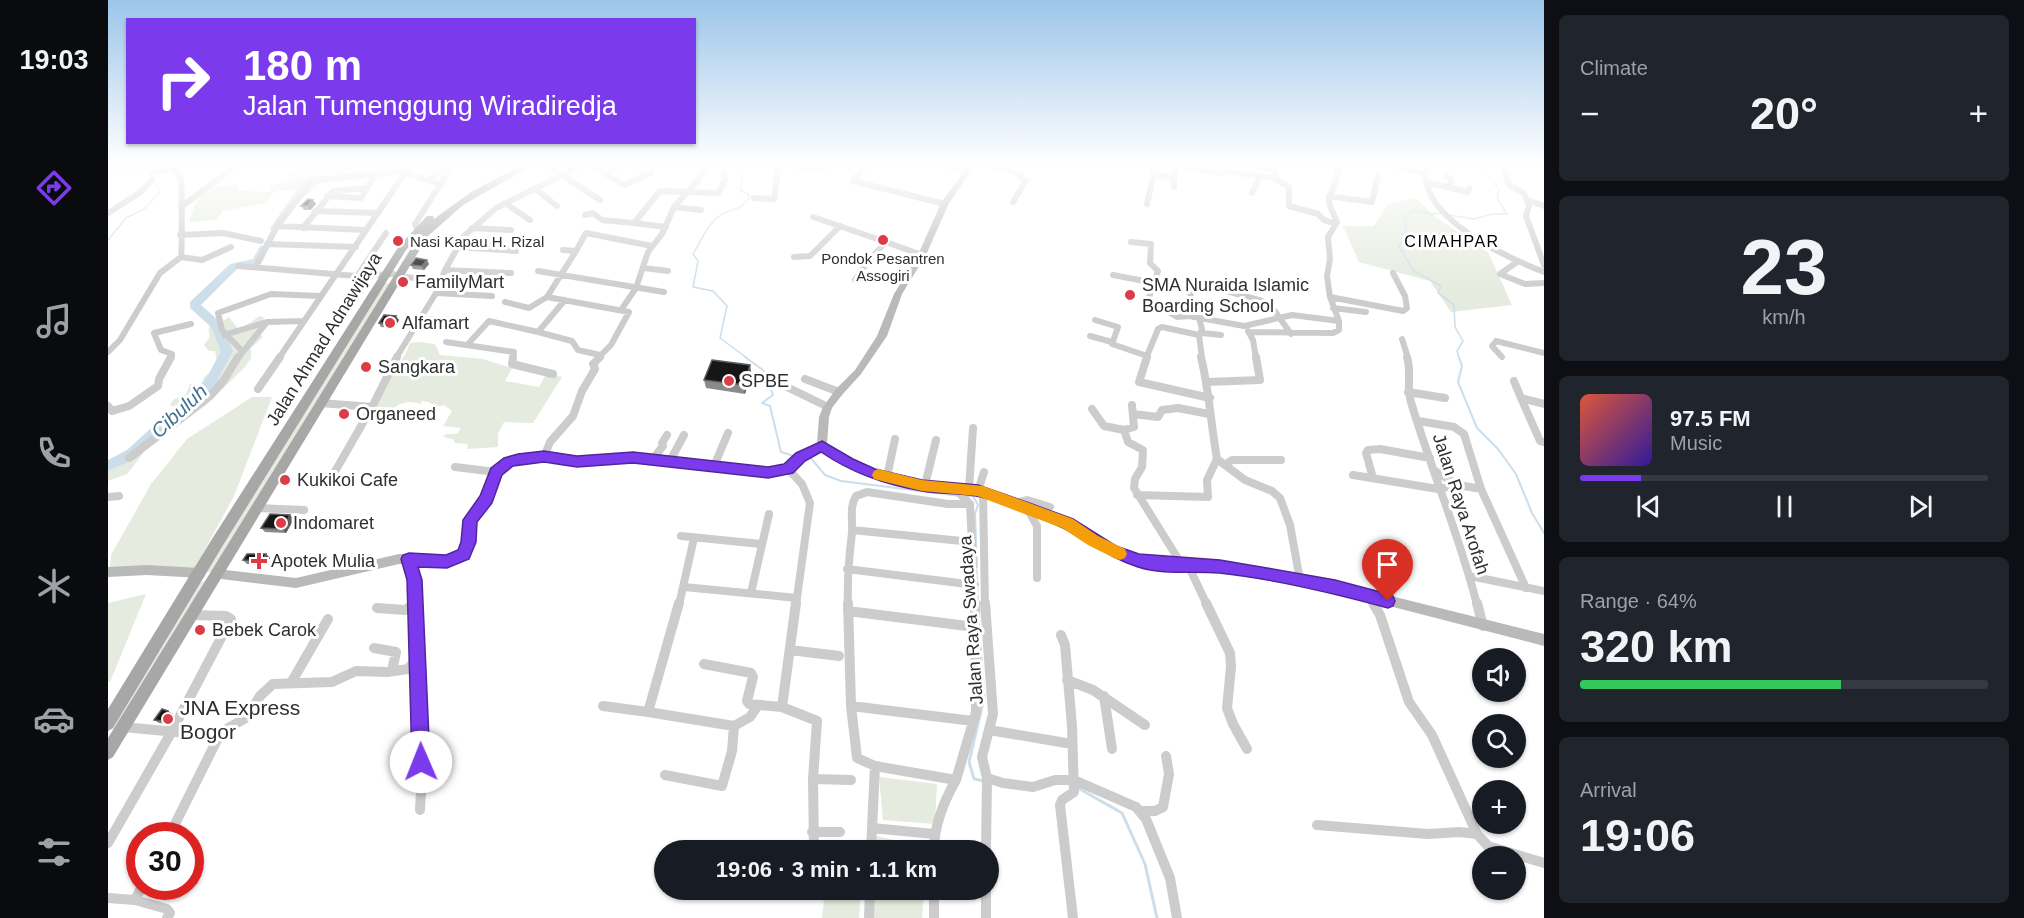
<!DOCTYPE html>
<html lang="en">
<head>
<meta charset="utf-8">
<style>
	body { margin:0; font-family:Arial,sans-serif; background:#20242c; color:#f1f3f6; height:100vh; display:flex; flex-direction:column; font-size:22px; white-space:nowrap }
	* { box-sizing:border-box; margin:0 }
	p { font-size:20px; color:#9ea1a6 }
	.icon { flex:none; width:33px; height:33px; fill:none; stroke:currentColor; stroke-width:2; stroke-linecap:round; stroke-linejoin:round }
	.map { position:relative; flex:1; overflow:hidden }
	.side { display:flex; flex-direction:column; gap:15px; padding:15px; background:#0d0f14; width:480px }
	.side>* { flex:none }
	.hud { position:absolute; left:18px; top:18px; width:570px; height:126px; border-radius:0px; box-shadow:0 2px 4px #0004; background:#7c3aed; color:#fff; overflow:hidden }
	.tools { position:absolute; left:1364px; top:648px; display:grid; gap:12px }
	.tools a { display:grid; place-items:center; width:54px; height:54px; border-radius:50%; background:#171b24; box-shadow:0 2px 4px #0004; font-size:30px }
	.speed { position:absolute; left:18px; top:822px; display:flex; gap:12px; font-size:30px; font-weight:700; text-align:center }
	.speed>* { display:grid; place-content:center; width:78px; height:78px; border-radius:50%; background:#171b24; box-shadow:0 2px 4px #0004; line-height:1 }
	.speed .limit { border:9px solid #d22; background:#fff; color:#111 }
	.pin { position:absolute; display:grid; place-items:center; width:51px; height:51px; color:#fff; margin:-62px -26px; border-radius:50% 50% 50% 0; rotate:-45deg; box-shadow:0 0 6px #0007 }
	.pin .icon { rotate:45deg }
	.me { position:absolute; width:66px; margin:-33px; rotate:359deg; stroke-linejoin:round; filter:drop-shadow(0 0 4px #0008) }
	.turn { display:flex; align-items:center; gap:21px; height:126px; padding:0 18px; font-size:27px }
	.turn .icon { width:78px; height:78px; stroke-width:2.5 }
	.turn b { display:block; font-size:42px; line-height:51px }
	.big { font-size:45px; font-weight:600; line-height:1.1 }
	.side .widget { flex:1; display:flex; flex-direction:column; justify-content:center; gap:9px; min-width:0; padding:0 21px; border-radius:9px; background:#20242c }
	.side .dial { align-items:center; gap:0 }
	.dial b { font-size:78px; line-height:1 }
	.song { display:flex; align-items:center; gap:18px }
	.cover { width:72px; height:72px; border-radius:9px; background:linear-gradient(135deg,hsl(10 70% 55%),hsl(250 70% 35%)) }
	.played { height:6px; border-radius:3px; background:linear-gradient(90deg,#7c3aed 15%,#363941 15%) }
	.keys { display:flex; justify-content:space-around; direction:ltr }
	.heat { display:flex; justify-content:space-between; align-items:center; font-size:33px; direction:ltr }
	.charge { height:9px; border-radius:4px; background:linear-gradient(90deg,#34c759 64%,#363941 0) }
	.trip { position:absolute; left:546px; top:840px; width:345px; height:60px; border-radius:30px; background:#171b24; box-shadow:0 2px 4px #0004; font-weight:600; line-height:60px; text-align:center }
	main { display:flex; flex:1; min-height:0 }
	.tabs { display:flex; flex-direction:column; width:108px; justify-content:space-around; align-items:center; background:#090b0e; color:#9ea1a6 }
	.tabs .icon { width:42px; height:42px }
	.tabs .current { color:#7c3aed }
	.tabs b { font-size:27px; color:#f1f3f6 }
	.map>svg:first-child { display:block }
	.green { fill:#e5ebde }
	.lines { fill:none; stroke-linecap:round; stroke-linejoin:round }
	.stream-far2 { stroke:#cbdeea; stroke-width:1.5 }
	.stream-far1 { stroke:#cbdeea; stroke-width:2 }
	.stream { stroke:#cbdeea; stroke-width:3 }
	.river { fill:#cbdeea; fill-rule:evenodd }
	.street-far2 { stroke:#ccc; stroke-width:6 }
	.street-far1 { stroke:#ccc; stroke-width:8 }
	.street { stroke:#ccc; stroke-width:10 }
	.secondary { fill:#b9b9b9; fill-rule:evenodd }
	.primary { fill:#a7a7a7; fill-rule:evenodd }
	.wall { fill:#8a8a8a }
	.shaded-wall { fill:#5c5c5c }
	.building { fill:#161616; stroke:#5c5c5c; stroke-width:1.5 }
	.route { fill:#7c3aed; stroke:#51269a; stroke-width:1.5 }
	.slow { fill:#f59e0b }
	.poi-dot { fill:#db3c48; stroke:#fff; stroke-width:2 }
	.labels { text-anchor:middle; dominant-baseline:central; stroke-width:6; stroke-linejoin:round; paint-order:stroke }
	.far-poi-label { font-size:15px; fill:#2f2f2f; stroke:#fff; text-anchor:start }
	.far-neighbourhood-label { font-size:16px; letter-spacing:1.5px; fill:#000; stroke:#fff }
	.poi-label { font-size:18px; fill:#2f2f2f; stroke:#fff; text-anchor:start }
	.street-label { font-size:18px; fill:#2f2f2f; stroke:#fff }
	.water-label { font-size:20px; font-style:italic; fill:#41708d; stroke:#fff }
	.near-poi-label { font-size:21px; fill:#2f2f2f; stroke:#fff; text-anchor:start }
</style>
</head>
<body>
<main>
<nav class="tabs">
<b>19:03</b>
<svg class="icon current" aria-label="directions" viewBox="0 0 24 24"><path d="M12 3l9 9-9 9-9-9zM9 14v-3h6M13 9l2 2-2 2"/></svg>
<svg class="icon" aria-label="music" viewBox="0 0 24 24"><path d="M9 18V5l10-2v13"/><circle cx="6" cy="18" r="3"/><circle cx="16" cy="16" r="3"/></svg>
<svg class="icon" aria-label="phone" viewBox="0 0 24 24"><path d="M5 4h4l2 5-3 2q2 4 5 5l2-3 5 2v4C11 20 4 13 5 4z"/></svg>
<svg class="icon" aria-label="climate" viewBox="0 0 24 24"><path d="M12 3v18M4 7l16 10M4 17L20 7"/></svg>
<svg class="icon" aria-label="car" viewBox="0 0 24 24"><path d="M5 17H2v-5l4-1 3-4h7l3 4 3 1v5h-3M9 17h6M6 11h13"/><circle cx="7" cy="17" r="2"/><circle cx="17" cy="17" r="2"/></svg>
<svg class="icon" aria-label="filters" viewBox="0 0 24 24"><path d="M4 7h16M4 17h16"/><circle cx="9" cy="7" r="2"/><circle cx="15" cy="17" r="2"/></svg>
</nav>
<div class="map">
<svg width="1436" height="918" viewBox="0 0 1436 918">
	<rect width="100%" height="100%" fill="#fff"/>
	<path class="green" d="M199 164H256L245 170V172L290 169 299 164H308C304 168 298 174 292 175 266 179 240 179 215 181L195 198 188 189 166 192 158 203 115 211 108 220 81 222C90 191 99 186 130 185L132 191 162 192 164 186 178 180 183 173Z
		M1307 198 1329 218 1380 252 1404 305 1343 312 1322 281 1251 262 1235 226H1266L1280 204Z
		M276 282 281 284 103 572H99Z
		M152 316 156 318 151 332 155 337 143 348V358L137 367 98 405 37 451 19 474 0 481V462L5 464 17 460 49 434 45 431 68 420 75 411 62 405 65 400 78 394 82 384 97 387 95 379C103 369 112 370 107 351H101L96 345 102 336C99 329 101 324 107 320L115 321 121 317 131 330Z
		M311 342 327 344 332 355 375 359 404 368 397 381 431 387 439 373 454 377 425 423 396 422 390 434V447L359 449 360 444 347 443 345 439 335 437 338 434H349L353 428 335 426 344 411 336 405 328 407 321 402 314 401 312 404C298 399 288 404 279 415L271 416 263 413 285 371 297 355 302 343Z
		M144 397H164L126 496 87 568H2L3 555 43 484 79 439Z
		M96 581 97 583 7 730 3 729 91 583Z
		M38 594 2 682H0V603Z
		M771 777 829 784 827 824 775 820Z
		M763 835 818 847V850H762Z
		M717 890H753L751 918H714Z
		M761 890H816L814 918H760Z"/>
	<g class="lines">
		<path class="stream-far2" d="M628 164 634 177 632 190 641 195V198C628 213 627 207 613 215 600 223 593 241 585 254L590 261 585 287 605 291 619 306 612 338 639 358
			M0 168 44 171
			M1333 213 1322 214 1304 210 1296 220 1299 234 1291 247 1306 271 1333 286 1330 293 1346 305 1347 327 1355 341 1349 351 1351 358
			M1341 215 1366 219 1384 214H1399L1389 198 1391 190 1383 179 1366 164
			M0 240 18 218 36 209 52 192 46 180"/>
		<path class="stream-far1" d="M637 357 655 370 665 395 654 403 662 406 673 452 686 456
			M1351 357 1354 366 1350 382 1369 428 1390 449 1408 474 1424 513 1436 533
			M701 456 717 475 733 481 852 496
			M857 496H865L870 505 867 514 869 567"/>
		<path class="stream" d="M872 642 876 698 861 762 866 779 877 781
			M970 788 1014 813 1037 864 1049 918"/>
		<path class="river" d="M289 164H307L273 174 268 171Z
			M215 174 220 177 218 179 201 185 171 230H163L162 228 195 181Z
			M156 245 161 248 153 264 129 269 93 305 112 322 125 351 109 381 90 405 64 424 29 458 0 471V460L19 450 54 418 82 399 100 375 113 351 103 327 82 308V302L122 264 145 259 152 246Z"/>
		<path class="street-far2" d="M437 164 492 200
			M480 164 517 185 544 172
			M670 164 710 169H714L718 164
			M758 164 745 181 837 204
			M832 164 859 171
			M880 164 913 175V178L918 180 905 202
			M1062 164 1114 173 1119 171 1166 178
			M1138 164 1167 170 1166 178 1181 187V206L1210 214 1216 220 1228 224
			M1281 164 1315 173C1319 181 1320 191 1325 199 1346 232 1400 258 1436 272
			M1394 164 1401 185 1416 193 1421 206 1418 216 1436 265
			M43 173 66 168
			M298 173 333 185
			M498 174 515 164
			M1045 174 1067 178
			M1317 174 1321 164
			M1338 176 1344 180 1341 187
			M320 180 342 164
			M1318 182 1360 192 1361 188
			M1066 187 1067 166
			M426 188 449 206
			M1144 193 1152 176
			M219 196 253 198 269 172
			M1221 196 1264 202 1270 176
			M646 198 666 199 671 164
			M1419 200 1436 206
			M397 203 422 220
			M1039 204 1048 164
			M73 207 130 164
			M566 207 593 210
			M207 211 270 213
			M0 213 33 192 44 179
			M477 215 485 213 494 220 526 223 552 191 611 193 617 179 615 164
			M705 217 778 242
			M526 223 558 227
			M169 226 258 230
			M195 228 225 191 259 188
			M364 228 403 230
			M309 229 307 224 345 164
			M72 235 115 233 153 241
			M1023 242 1043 244 1042 263 1050 271 1040 300 1069 317 1081 316 1136 326 1184 315 1231 321
			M159 244 248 247
			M349 247 408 251
			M468 251 478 233 544 246
			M73 257 94 260 123 247
			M686 257 702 256 732 226
			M1409 262 1392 274 1417 284 1436 283
			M130 266 248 276 286 274 291 277 332 279
			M148 266 169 226 204 181 299 170
			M536 268 560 271
			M337 270 403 273
			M430 271 556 292
			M250 275 278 233
			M1005 275 1047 283
			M747 280 760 261 778 242 814 255
			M328 293 384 296
			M439 297 468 251 455 250
			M1222 297 1295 311 1299 308 1297 296 1285 273
			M397 302 421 308 439 297 521 312 503 345 490 358
			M1225 308 1258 312
			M513 310 528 288 540 252 554 234 566 207 591 179 599 164
			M1081 316 1083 298 1081 283 1087 282 1154 301 1166 310 1183 334
			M1091 318 1094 329 1091 335 1094 358
			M311 319 345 320
			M987 320 1010 327 1004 344 1039 356 1050 329 1054 327 1091 335
			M1140 331 1145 340 1148 358
			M430 332 464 341 470 350 492 355
			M1142 332 1225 333 1231 330V321L1222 297 1219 276 1222 259 1220 237 1229 222 1222 206 1221 200 1231 170 1223 164
			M1094 333 1113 335
			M116 335 159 322
			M982 336 1004 342
			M1294 339 1300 358
			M338 342 406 352 405 358
			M360 344 381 321 430 332 457 300
			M134 351 114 330 110 313 163 294 212 296
			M0 352 12 340 52 273 73 257C74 251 74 185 73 181 71 175 66 169 63 164
			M1394 357 1384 346 1388 341 1436 353
			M62 358 64 354 53 350 46 333 83 324
			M130 358 159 322 196 321
			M171 358 299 170 307 164
			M288 358 328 293 337 270 356 236 388 208 476 164
			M1038 358 1039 356"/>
		<path class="street-far1" d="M405 357 404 364 445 374
			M1039 357 1031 382 1102 398
			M1093 357C1101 390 1103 425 1109 459L1137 480 1164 491 1172 498 1182 525 1192 580
			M1299 357C1304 372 1298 387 1303 402 1323 470 1352 536 1369 605
			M697 379 731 392
			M1406 381 1413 398 1436 404
			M1099 382 1152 380 1148 357
			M679 387 720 407
			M150 389 172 357
			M1300 392 1337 398
			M1413 398 1432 441 1436 442
			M212 403 264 407
			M1024 405 1026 427 1016 430 1020 442 1035 450 1034 467 1027 479 1026 488 1074 565
			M0 406 4 411 21 406 50 386 51 379 63 357
			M984 409 996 426 1016 430
			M1025 414 1050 417 1054 410 1070 408 1101 414
			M1311 421 1346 427 1356 434 1373 489 1418 588
			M436 457 442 442 465 416 474 391 487 369 485 364 492 357
			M21 458 102 396 116 380 130 357
			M544 460 555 446 554 443 559 435
			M562 461 576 435
			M1118 464 1124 460H1173
			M606 466 620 433
			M347 467 388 472
			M680 469 694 484 702 503 688 605
			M1327 471 1350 485
			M1245 475 1330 489 1350 485 1373 489
			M779 477 787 439
			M1265 478 1258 453 1260 450 1272 449 1322 458
			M221 482 264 407 289 357
			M817 485 828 440
			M861 489 865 428
			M848 490 862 504
			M870 491 876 472
			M875 492 877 605
			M1029 495 1100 497 1099 480 1109 459
			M0 497 11 496
			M904 504 919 500 942 507
			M148 508 196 510
			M919 508 929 526V578
			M744 530 864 542
			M573 536 653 544
			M301 559 309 605
			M1080 565 1099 605
			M739 569 867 585
			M1362 576 1436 591
			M576 587 689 598
			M643 593 661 514
			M1262 597 1266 605
			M571 605 586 538
			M740 605C739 580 741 557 744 533 745 519 741 508 748 496L759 492 840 504H862L867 605"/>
		<path class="street" d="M309 603 315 755 312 810
			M571 603 540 712 626 726 642 717 650 705
			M740 603 743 706 749 758 767 766 848 780
			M877 603 885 714 874 757 879 778
			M1098 603 1122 653 1123 667 1119 708 1125 724 1139 749
			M1369 603 1375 626
			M269 608 297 610 307 604
			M740 611 867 627
			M953 635 957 645 964 726 966 792 954 800 952 805 965 918
			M266 648 288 652 284 671
			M682 650 731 656
			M596 664 643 673 645 677 639 701 641 704 674 707 709 721 705 779 706 850
			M959 680 985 690 1037 725
			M183 683 220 619
			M996 696 1004 749
			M495 706 540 712
			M743 706 865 721
			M674 707 688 603
			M15 727 111 736
			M881 730 964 744
			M557 775 614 786 624 751 626 726
			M879 778 895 783 925 787 947 780H966L1028 807 1038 819 1062 878 1069 918
			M705 779 743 780
			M848 780 868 712 867 603
			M1034 811H1047L1055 807 1061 774 1058 756
			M1209 825 1320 834 1351 832 1369 834 1324 735 1301 702 1272 615 1265 603
			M764 828 826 834
			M704 832H732
			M1369 834 1380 846 1436 863
			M61 836 113 732 138 718 152 696 165 684 224 682 248 671 279 672 300 669 309 658
			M0 843 63 733 123 619 118 616 84 615
			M763 850 767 766
			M826 850C826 826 836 801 848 780
			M878 850 879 778
			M826 890V918
			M878 890V918
			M0 898 27 900 59 909 62 913 59 918
			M27 900 34 886
			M761 918 762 890"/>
		<path class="secondary" d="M861 164H868L841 203 818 255 794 294 779 336 753 374 734 395 724 408 721 417 719 444 744 460 760 467 814 481 870 487 923 505 964 521 1007 547 1031 556 1111 562 1227 582 1436 634V646L1227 592 1111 572 1031 566 999 553 956 527 915 511 870 495 814 489 758 475 736 466 714 451 696 460 684 472 660 476 539 462 469 465 436 461 409 464 404 465 393 474 383 502 368 521 367 542 359 558 352 563 330 568 291 564 188 588 105 578 103 574 105 570 109 569 188 578 291 554 330 558 345 555 351 550 355 542 356 520 374 497 384 469 397 459 409 456 436 453 469 457 539 454 660 468 677 465 688 454 709 444 711 417 715 407 728 389 747 370 769 336 786 294 810 255 833 203Z
			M39 565 92 568 96 569 98 573 96 577 92 578 39 575 0 577V567Z"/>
		<path class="primary" d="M416 164H427L355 205 320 236 5 757 0 760V738L310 237 298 250 114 547 5 728 0 731V709L104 539 291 246 319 216H325L326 219 363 192Z"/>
	</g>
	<path class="wall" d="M205 200 208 204 202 210H196L193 206Z
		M321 264 316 270 305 269 303 265Z
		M291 320 286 328 273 327 271 323Z
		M642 365 643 373 637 394 598 388 596 380Z
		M186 519 178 533 157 532 153 528Z
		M158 554 162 558 158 564H139L135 560Z
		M60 711 65 714 60 724 51 723 46 720Z"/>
	<path class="shaded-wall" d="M205 200 208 204 202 210 199 206Z
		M319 260 321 264 316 270 314 266Z
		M288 316 291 320 286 328 283 323Z
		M642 365 643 373 637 394 636 385Z
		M182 515 186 519 178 533 174 529Z
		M158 554 162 558 158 564 154 561Z
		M60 711 65 714 60 724 54 721Z"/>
	<path class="building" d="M200 199 205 200 199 206H193Z
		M308 258 319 260 314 266 303 265Z
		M276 315 288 316 283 323H271Z
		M604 360 642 365 636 385 596 380Z
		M162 514 182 515 174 529 153 528Z
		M139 554H158L154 561 135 560Z
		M54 709 60 711 54 721 46 720Z"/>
	<linearGradient id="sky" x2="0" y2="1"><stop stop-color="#9cc5e9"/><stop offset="0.56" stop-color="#fff"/><stop offset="1" stop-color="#fff" stop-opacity="0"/></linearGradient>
	<rect width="1436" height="293" fill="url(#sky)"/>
	<path class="route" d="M714 441 745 459 767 469 814 480 870 485 924 504 965 519 1008 546 1031 554 1112 560 1159 568 1227 580 1280 594 1285 596 1287 601 1285 606 1280 608C1225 593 1168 579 1111 573 1084 571 1055 575 1030 567 999 557 981 540 953 527 933 518 890 500 868 496 850 493 832 494 814 491 777 485 744 473 713 452L697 461 685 473 660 478 525 463 469 467 436 462 405 466 394 475 384 503 369 522 368 542 361 559 339 568 310 567 314 580 322 762 319 768 313 770 307 768 304 762 299 580 293 559 295 555 301 553 338 555 350 550 353 542 355 520 372 496 383 468 396 458 410 454 436 451 469 456 525 452 660 467 676 464 688 453Z"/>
	<path class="slow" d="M770 469 814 480 875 486 965 519 990 536 1017 549 1019 554 1017 558 1012 560 1006 558 980 545 954 528 869 496 814 491 766 479 764 475 766 471Z"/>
	<g class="poi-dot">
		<circle cx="775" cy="240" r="6"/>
		<circle cx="290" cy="241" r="6"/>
		<circle cx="295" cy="282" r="6"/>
		<circle cx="1022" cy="295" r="6"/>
		<circle cx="282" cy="323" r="6"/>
		<circle cx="258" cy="367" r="6"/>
		<circle cx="621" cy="381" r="6"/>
		<circle cx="236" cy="414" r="6"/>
		<circle cx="177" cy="480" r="6"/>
		<circle cx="173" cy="523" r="6"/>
		<path d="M148 552h6v6h6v6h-6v6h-6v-6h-6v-6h6z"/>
		<circle cx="92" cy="630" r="6"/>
		<circle cx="60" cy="719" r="6"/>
	</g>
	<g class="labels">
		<g class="far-poi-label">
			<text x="302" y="241">Nasi Kapau H. Rizal</text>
			<text x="775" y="258" text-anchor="middle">Pondok Pesantren<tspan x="775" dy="17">Assogiri</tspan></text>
		</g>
		<g class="far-neighbourhood-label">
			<text x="1344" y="241">CIMAHPAR</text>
		</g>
		<g class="poi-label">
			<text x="307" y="282">FamilyMart</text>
			<text x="1034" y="285">SMA Nuraida Islamic<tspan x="1034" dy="21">Boarding School</tspan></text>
			<text x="294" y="323">Alfamart</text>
			<text x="270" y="367">Sangkara</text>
			<text x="633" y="381">SPBE</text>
			<text x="248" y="414">Organeed</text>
			<text x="189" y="480">Kukikoi Cafe</text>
			<text x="185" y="523">Indomaret</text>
			<text x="163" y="561">Apotek Mulia</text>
			<text x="104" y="630">Bebek Carok</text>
		</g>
		<g class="street-label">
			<text transform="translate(216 339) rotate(-58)">Jalan Ahmad Adnawijaya</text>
			<text transform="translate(1353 504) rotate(72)">Jalan Raya Arofah</text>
			<text transform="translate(863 620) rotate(-94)">Jalan Raya Swadaya</text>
		</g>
		<g class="water-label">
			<text transform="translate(71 411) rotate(-43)">Cibuluh</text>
		</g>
		<g class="near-poi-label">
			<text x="72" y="707">JNA Express<tspan x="72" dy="24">Bogor</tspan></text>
		</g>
	</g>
</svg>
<div class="tools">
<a><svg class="icon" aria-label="sound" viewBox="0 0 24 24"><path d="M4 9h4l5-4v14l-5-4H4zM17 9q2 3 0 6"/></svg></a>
<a><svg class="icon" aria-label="search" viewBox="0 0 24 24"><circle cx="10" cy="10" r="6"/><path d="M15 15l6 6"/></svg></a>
<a>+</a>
<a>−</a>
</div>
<div class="speed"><div class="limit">30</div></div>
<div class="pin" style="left:1280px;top:601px;background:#d93025"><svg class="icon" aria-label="arrive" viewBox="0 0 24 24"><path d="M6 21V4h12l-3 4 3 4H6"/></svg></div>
<svg class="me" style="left:313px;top:762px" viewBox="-20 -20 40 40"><circle r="19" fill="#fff"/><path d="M0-13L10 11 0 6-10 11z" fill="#7c3aed"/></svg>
<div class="trip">19:06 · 3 min · 1.1 km</div>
<div class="hud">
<div class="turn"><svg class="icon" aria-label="right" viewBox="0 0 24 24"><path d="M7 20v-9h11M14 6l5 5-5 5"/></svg><div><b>180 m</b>Jalan Tumenggung Wiradiredja</div></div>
</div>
</div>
<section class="side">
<div class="widget"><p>Climate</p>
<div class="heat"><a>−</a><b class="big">20°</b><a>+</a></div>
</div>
<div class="widget dial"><b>23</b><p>km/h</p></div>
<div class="widget">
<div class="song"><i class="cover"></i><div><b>97.5 FM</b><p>Music</p></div></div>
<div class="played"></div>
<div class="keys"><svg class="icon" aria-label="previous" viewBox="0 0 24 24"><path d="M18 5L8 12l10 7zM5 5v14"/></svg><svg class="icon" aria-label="pause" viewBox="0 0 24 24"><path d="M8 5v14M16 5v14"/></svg><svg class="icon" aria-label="next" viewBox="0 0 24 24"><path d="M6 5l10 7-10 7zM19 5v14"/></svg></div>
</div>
<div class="widget"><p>Range · 64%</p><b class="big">320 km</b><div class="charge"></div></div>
<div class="widget"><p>Arrival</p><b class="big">19:06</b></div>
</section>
</main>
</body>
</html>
